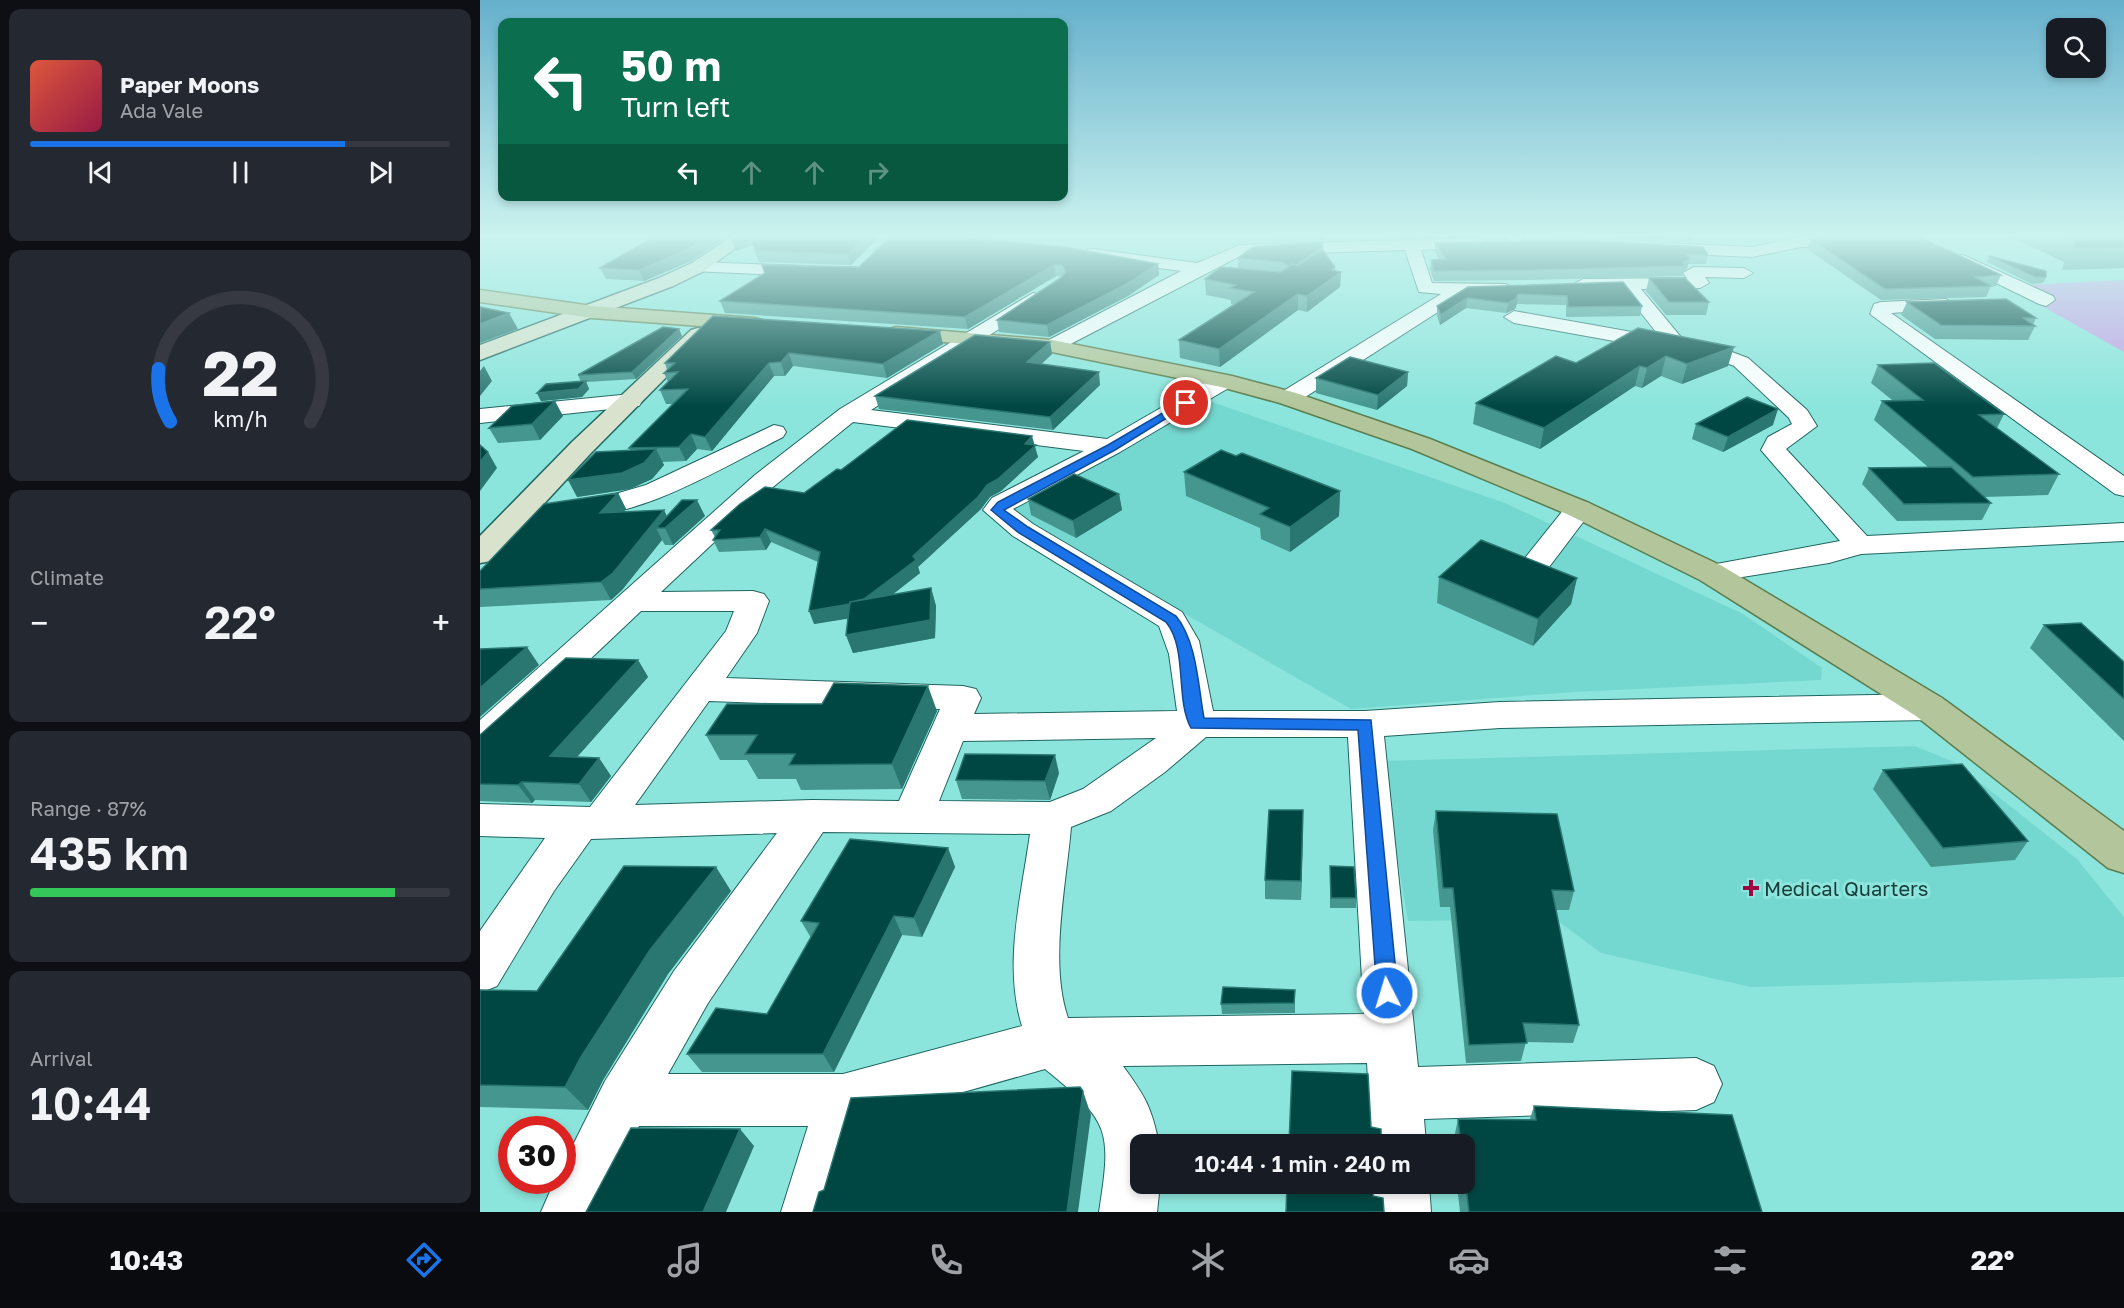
<!DOCTYPE html>
<html lang="en">
<head>
<meta charset="utf-8">
<style>
	body { margin:0; font-family:"Golos Text",sans-serif; background:#242831; color:#f1f3f6; height:100vh; display:flex; flex-direction:column; font-size:22px; white-space:nowrap }
	* { box-sizing:border-box; margin:0 }
	p { font-size:20px; color:#9ea1a6 }
	.icon { flex:none; width:33px; height:33px; fill:none; stroke:currentColor; stroke-width:2; stroke-linecap:round; stroke-linejoin:round }
	.map { position:relative; flex:1; overflow:hidden }
	.side { display:flex; flex-direction:column; gap:9px; padding:9px; background:#0d0f14; width:480px }
	.side>* { flex:none }
	.banner { position:absolute; left:18px; top:18px; width:570px; height:183px; border-radius:12px; box-shadow:0 3px 9px #0003; background:#0b6e4f; color:#fff; overflow:hidden }
	.buttons { position:absolute; left:1566px; top:18px; display:grid; gap:12px }
	.buttons a { display:grid; place-items:center; width:60px; height:60px; border-radius:12px; background:#171b24; box-shadow:0 3px 9px #0003; font-size:30px }
	.speed { position:absolute; left:18px; top:1116px; display:flex; gap:12px; font-size:30px; font-weight:700; text-align:center }
	.speed>* { display:grid; place-content:center; width:78px; height:78px; border-radius:50%; background:#171b24; box-shadow:0 3px 9px #0003; line-height:1 }
	.speed .limit { border:9px solid #d22; background:#fff; color:#111 }
	.pin { position:absolute; display:grid; place-items:center; width:51px; height:51px; color:#fff; margin:-26px; border:3px solid #fff; border-radius:50%; box-shadow:0 2px 6px #0007 }
	.me { position:absolute; width:66px; margin:-33px; rotate:355deg; stroke-linejoin:round; filter:drop-shadow(0 0 4px #0008) }
	.turn { display:flex; align-items:center; gap:21px; height:126px; padding:0 24px; font-size:27px }
	.turn .icon { width:78px; height:78px; stroke-width:2.5 }
	.turn b { display:block; font-size:42px; line-height:51px }
	.lanes { display:flex; align-items:center; height:57px; padding:0 24px; background:#0003; justify-content:center; gap:30px; direction:ltr }
	.lanes .off { opacity:.35 }
	.big { font-size:45px; font-weight:600; line-height:1.1 }
	.side .tile { flex:1; display:flex; flex-direction:column; justify-content:center; gap:9px; min-width:0; padding:0 21px; border-radius:12px; background:#242831 }
	.side .dial { align-items:center; gap:0 }
	.dial svg { height:156px; overflow:visible; fill:none; stroke:#363941; stroke-width:7; stroke-linecap:round; text-anchor:middle }
	.dial text { fill:#f1f3f6; stroke:none }
	.song { display:flex; align-items:center; gap:18px }
	.cover { width:72px; height:72px; border-radius:9px; background:linear-gradient(135deg,hsl(10 70% 55%),hsl(340 70% 35%)) }
	.played { height:6px; border-radius:3px; background:linear-gradient(90deg,#1a73e8 75%,#363941 75%) }
	.keys { display:flex; justify-content:space-around; direction:ltr }
	.heat { display:flex; justify-content:space-between; align-items:center; font-size:33px; direction:ltr }
	.charge { height:9px; border-radius:4px; background:linear-gradient(90deg,#34c759 87%,#363941 0) }
	.trip { position:absolute; left:650px; top:1134px; width:345px; height:60px; border-radius:12px; background:#171b24; box-shadow:0 3px 9px #0003; font-weight:600; line-height:60px; text-align:center }
	.tab-bar { display:flex; height:96px; justify-content:space-around; align-items:center; background:#090b0e; color:#9ea1a6 }
	.tab-bar .icon { width:42px; height:42px }
	.tab-bar .current { color:#1a73e8 }
	.tab-bar b { font-size:27px; color:#f1f3f6 }
	main { display:flex; flex:1; min-height:0 }
	.map>svg:first-child { display:block }
	.built { fill:#75d8d0 }
	.green { fill:#c4a1e5 }
	.lines { fill:none; stroke-linecap:round; stroke-linejoin:round }
	.street-casing { stroke:#1f6661; stroke-width:2 }
	.secondary-casing { stroke:#1f6661; stroke-width:3 }
	.primary-casing { stroke:#5c7d4e; stroke-width:3 }
	.street { fill:#fff; fill-rule:evenodd }
	.secondary { fill:#d9e2cd; fill-rule:evenodd }
	.primary { fill:#b3c69b; fill-rule:evenodd }
	.wall { fill:#469690 }
	.shaded-wall { fill:#2a7671 }
	.building { fill:#004743; stroke:#2a7671; stroke-width:1.5 }
	.route { fill:#1a73e8; stroke:#114b97; stroke-width:1.5 }
	.poi-dot { fill:#a00443; stroke:#8ce5dc; stroke-width:2 }
	.labels { text-anchor:middle; dominant-baseline:central; stroke-width:6; stroke-linejoin:round; paint-order:stroke }
	.near-poi-label { font-size:20px; fill:#173c39; stroke:#8ce5dc; text-anchor:start }
</style>
</head>
<body>
<main>
<section class="side">
<div class="tile">
<div class="song"><i class="cover"></i><div><b>Paper Moons</b><p>Ada Vale</p></div></div>
<div class="played"></div>
<div class="keys"><svg class="icon" aria-label="previous" viewBox="0 0 24 24"><path d="M18 5L8 12l10 7zM5 5v14"/></svg><svg class="icon" aria-label="pause" viewBox="0 0 24 24"><path d="M8 5v14M16 5v14"/></svg><svg class="icon" aria-label="next" viewBox="0 0 24 24"><path d="M6 5l10 7-10 7zM19 5v14"/></svg></div>
</div>
<div class="tile dial"><svg viewBox="0 0 100 80">
<path d="M14 69A42 42 0 1 1 86 69"/>
<path d="M14 69A42 42 0 0 1 8 42" stroke="#1a73e8"/>
<text x="50" y="56" font-size="32" font-weight="700">22</text>
<text x="50" y="72" font-size="11">km/h</text>
</svg></div>
<div class="tile"><p>Climate</p>
<div class="heat"><a>−</a><b class="big">22°</b><a>+</a></div>
</div>
<div class="tile"><p>Range · 87%</p><b class="big">435 km</b><div class="charge"></div></div>
<div class="tile"><p>Arrival</p><b class="big">10:44</b></div>
</section>
<div class="map">
<svg width="1644" height="1212" viewBox="0 0 1644 1212">
	<rect width="100%" height="100%" fill="#8ce5dc"/>
	<path class="built" d="M729 401 1025 503 1263 614 1342 668 1341 680 1095 692 871 709 525 511Z
		M1435 746 1474 762 1597 859 1644 917V977L1271 987 1121 953 1075 919 928 921 901 761Z"/>
	<path class="green" d="M1644 280V352L1526 286Z"/>
	<g class="lines">
		<defs>
			<path id="street" d="M1025 236H1041L1045 242 1043 245H1031Z
				M1377 236 1380 240 1372 245 1321 247 1272 257 1184 253 1176 248 1184 243 1272 247 1321 237Z
				M999 238 1005 240 1007 243 1005 246 941 250 952 283 1026 284 1035 289 1032 293 986 294 816 403H800L797 398 800 393 961 294 939 292 925 250 762 255 579 350H565L562 346 565 342 701 271 607 258 605 254 607 250 613 249 717 263 760 245Z
				M1483 255 1573 296 1575 300 1566 306 1559 304 1477 264 1475 260 1477 256Z
				M218 262 325 266 334 271 325 276 212 271 209 267Z
				M1214 267 1264 268 1273 273 1264 278 1225 277 1229 283 1220 288 1161 289 1205 342 1244 349 1268 358 1327 410 1337 426 1306 449 1387 536 1644 523V541L1381 554 1349 563 1231 582 1220 579 1216 573 1220 567 1360 541 1281 450 1288 437 1312 424 1309 418 1254 366 1239 360 1034 323 1024 317 1034 311 1180 337 1142 289H1103L1094 284 1103 279 1207 278 1203 273Z
				M553 293 560 295 562 299 560 303 391 410 627 439 736 376H752L755 381 752 386 640 452 533 509 553 524 702 612 719 641 733 711H885L1020 702 1449 694 1462 698 1467 707 1462 716 1449 720 1020 728 904 736 938 1067 1216 1058 1234 1066 1242 1084 1234 1102 1216 1110 944 1119 946 1144H892L887 1063 643 1066C665 1096 672 1108 679 1144H660V1184H680L677 1212H619C632 1129 630 1122 565 1069L384 1120 359 1212H301L328 1126H159L120 1212H61L75 1180H82V1167L125 1081 194 971 297 833 111 839 74 891 17 986 0 993V931L65 838 0 836V804L110 807 246 631 254 611H161L13 751 0 755V720L275 475 360 409ZM373 422 604 451 512 498 503 510 533 536 679 626 689 654 697 711 494 714 501 698 496 689 483 686 246 678 277 633 289 601 284 594 273 591 181 592 293 487ZM229 701 460 709 419 801 332 800 155 805ZM726 737H868L884 1014 588 1018C569 963 586 886 591 827L631 811 685 772ZM676 738 603 789 570 802 459 801 483 741ZM343 832 550 834C541 898 523 964 542 1026L363 1074H188L228 1003Z
				M1466 299 1475 305 1473 309 1411 313 1644 476V496L1635 494 1390 314 1394 304 1401 302Z
				M151 394 159 396 162 401 159 406 0 423V409Z
				M294 425 303 427 306 432 303 437C251 463 147 527 90 513L86 507 90 501 135 494 166 485Z
				M1099 501 1109 503 1113 509 1063 575 1052 578 1041 575 1037 569 1041 563 1089 503Z
				M893 1184H949L951 1212H893Z"/>
			<path id="secondary" d="M252 236H272L224 271 193 286 0 360V345L179 278 212 263Z
				M218 328 225 330 228 334 225 338 110 454 11 561 0 563V536L92 442 211 330Z"/>
			<path id="primary" d="M0 290 112 306 275 318 282 320 285 324 282 328 275 330 112 318 0 302Z
				M416 327 572 340 752 376 816 393 950 439 1109 503 1242 566 1462 698 1644 831V873L1628 868 1436 716 1220 580 1089 515 932 449 800 403 741 387 572 352 409 337 406 333 409 329Z"/>
		</defs>
		<use href="#street" class="street-casing"/>
		<use href="#secondary" class="secondary-casing"/>
		<use href="#primary" class="primary-casing"/>
		<use href="#street" class="street"/>
		<use href="#secondary" class="secondary"/>
		<use href="#primary" class="primary"/>
	</g>
	<path class="wall" d="M257 236H400L371 265 279 262 272 245 256 251Z
		M792 236H845L844 240 792 241Z
		M945 236H1019L946 238Z
		M1120 236H1212L1211 241Z
		M1529 236H1644V268L1582 270 1584 262Z
		M489 238 678 264 679 275 648 296 569 337 519 332 517 320 583 277 576 276 488 329 245 313 240 301 285 273 282 265 379 267Z
		M1330 239 1521 275 1516 286H1510H1511L1506 297 1401 300 1327 249Z
		M955 243 1228 255 1226 264H1208L1207 268 1204 271 1202 276 1047 280 954 281 950 269 951 260 959 259 955 252Z
		M843 251 855 271 861 272 860 287 827 312 818 310 740 367 700 358 699 340 755 305 751 304V300L726 295 725 279 758 268V258Z
		M1509 256 1566 277 1563 283 1552 284 1507 262Z
		M211 261 164 281 126 279 120 268Z
		M1169 278 1229 302 1226 315H1186L1166 291Z
		M1143 282 1162 306 1160 316 1086 317V305L1037 304 1035 309 1026 313 986 308 960 325 957 316V306L988 287Z
		M1427 302 1556 318 1553 325 1555 326 1548 340 1455 339 1421 315Z
		M233 316 463 344 407 378 313 366 305 376H294L232 451 217 449 206 461 182 462 184 465 172 479 150 489 97 497 150 450 149 448 193 404H186L180 390 188 382 184 373 187 370 185 363Z
		M1158 328 1248 366 1202 384 1181 376 1162 388 1155 386 1060 449 993 424 996 403 1096 363Z
		M202 336 156 379 106 382 109 389 102 397 61 401 57 393 101 382 98 375Z
		M570 342 572 354 561 364 620 385 573 430 399 409 395 396Z
		M1398 365 1524 414 1517 428 1579 474 1568 495 1504 497 1511 503 1502 520 1417 521 1382 484 1389 468 1448 467 1394 420 1402 401 1412 400 1391 383Z
		M928 372 927 386 897 410 836 393V378Z
		M83 416 60 440 18 443 9 428Z
		M1216 424 1293 425 1243 452 1212 439Z
		M554 445 558 457 521 491 510 497 501 509 438 567 440 573 412 595 451 588 456 606 455 638 373 653 366 635 368 618 334 624 338 562 291 542 286 550 239 552 233 540 235 537 231 530 324 493 361 470Z
		M756 456 860 491 859 516 810 552 781 539 780 528 706 496 704 472Z
		M138 493 146 509 144 512 184 510 187 517 225 516 193 545H185L182 540 142 590 131 600 0 607V571Z
		M639 494 642 510 596 538 551 515 548 499Z
		M959 577 1097 578 1091 604 1053 646 957 603Z
		M1564 625 1644 662V741L1550 648Z
		M158 660 168 677 97 757 119 758 131 776 111 802 55 800 52 803 0 801V735Z
		M342 704 457 711 422 789 321 790 316 779H278L267 760H240L226 735Z
		M1403 770 1548 841 1535 860 1451 867 1393 789Z
		M579 773 570 800 482 799 476 780Z
		M956 811 1094 891 1089 910H1076L1099 1025 1093 1043 1046 1042 1041 1061 986 1063 970 907H960L953 830Z
		M823 829 821 900 785 899V880Z
		M468 848 475 867 442 937 422 935 354 1072H222L207 1054 287 1014 331 938 321 921Z
		M850 876 876 898V908H850Z
		M251 891 188 974 123 1080 108 1110 0 1107V990L57 991Z
		M815 990V1013L742 1014 741 1004Z
		M1054 1106 1282 1212H980L977 1184H984V1144H973V1143L978 1119H1050Z"/>
	<path class="shaded-wall" d="M228 236H248L211 261 164 281 159 270Z
		M261 236H269L272 245 256 251 252 240Z
		M386 236H400L371 265 368 254Z
		M843 242V257L811 267Z
		M1210 258 1207 268 1204 271 1205 266 1203 263Z
		M678 264 679 275 648 296 569 337 567 325Z
		M574 265 576 276 488 329 485 317Z
		M855 267V275L861 272 860 287 827 312V296L852 270Z
		M818 294V310L740 367 739 349Z
		M1038 294 1037 304 1035 309 1026 313 1028 303Z
		M987 298 986 308 960 325 961 315Z
		M29 313 38 329 0 343V324Z
		M199 329 202 336 156 379 152 372Z
		M460 331 463 344 407 378 403 364Z
		M570 342 572 354 550 375 547 362Z
		M1254 347 1248 366 1202 384 1207 364Z
		M309 353 313 366 305 376 301 362Z
		M1186 356 1181 376 1162 388 1167 368Z
		M289 363 294 376 232 451 225 437Z
		M4 366 12 381 0 396V371Z
		M1160 366 1155 386 1060 449 1064 428Z
		M619 372 620 385 573 430 570 417Z
		M928 372 927 386 897 410 898 395Z
		M106 381 109 389 102 397 61 401 57 393Z
		M75 401 83 416 60 440 52 424Z
		M1298 409 1293 425 1243 452 1248 437Z
		M211 434 217 449 206 461 199 447Z
		M552 436 558 457 521 491 510 497 501 509 438 567 440 573 385 616 334 624 329 611 433 556 507 485Z
		M176 449 184 465 172 479 150 489 97 497 88 480Z
		M8 452 17 468 0 491V462Z
		M860 491 859 516 810 552V527Z
		M138 493 146 509 129 530 120 513Z
		M639 494 642 510 596 538 593 521Z
		M217 500 225 516 193 545 185 528H176L182 540 142 590 131 600 121 582 184 510 190 523Z
		M285 529 291 542 286 550 280 537Z
		M1097 578 1091 604 1053 646 1058 619Z
		M451 588 456 606 455 638 373 653 366 635Z
		M47 647 59 665 0 717V688Z
		M158 660 168 677 82 774 70 756Z
		M448 686 457 711 422 789 412 764Z
		M575 755 579 773 570 800 565 781Z
		M119 758 131 776 111 802 99 784Z
		M42 782 55 800 52 803 38 785Z
		M823 810V829L821 900V881Z
		M468 848 475 867 442 937 434 918Z
		M236 867 251 891 188 974 123 1080 108 1110 85 1087 101 1057 170 950Z
		M414 916 422 935 354 1072 343 1054Z
		M603 1091 611 1115 598 1212H587Z
		M260 1129 274 1146 246 1212H223Z"/>
	<path class="building" d="M175 236H228L207 250 159 270 120 268Z
		M269 236H386L368 254 276 251Z
		M411 236H483L489 238 585 247 678 264 647 284 567 325 517 320 582 277 586 271 582 265H574L485 317 240 301 285 273 282 265 379 267Z
		M1387 236H1438L1521 275 1495 277 1511 286 1405 289 1330 239Z
		M1585 236H1644V247L1592 248 1595 240Z
		M1093 240 1223 247 1228 255 1206 254 1210 258 1203 263 1205 266 1049 270 954 271 951 260 966 259 955 243Z
		M843 242V247L816 265 812 264 809 266 801 262 758 258 773 247Z
		M842 249 855 267 852 270 861 272 827 296 818 294 739 349 699 340 774 292 750 288 756 285 725 279 741 267 801 272 812 264 818 265Z
		M1509 256 1566 271V277H1555Z
		M1169 278H1205L1229 302H1189Z
		M1143 282 1162 306 1088 307 1087 296 1038 294 1036 299 1028 303 987 298 961 315 957 306 988 287Z
		M1526 299 1556 318H1543L1555 326 1461 325 1427 302Z
		M0 307 29 313 0 324Z
		M233 316 460 331 403 364 309 353 301 362 289 363 225 437 211 434 199 447 149 448 208 389 180 390 198 372 184 373 195 363H185Z
		M183 327 199 329 152 372 98 375Z
		M1158 328 1254 347 1207 364 1186 356 1167 368 1160 366 1064 428 996 403 1076 356 1096 363Z
		M495 335 570 342 547 362 619 372 570 417 395 396Z
		M870 357 928 372 898 395 836 378Z
		M1454 363 1524 414 1499 415 1579 474 1493 477 1402 401 1443 400 1398 365Z
		M106 381 98 389 57 393 66 384Z
		M1267 397 1298 409 1248 437 1216 424Z
		M75 401 52 424 9 428 32 406Z
		M427 420 552 436 545 444 556 445 518 479 507 485 498 497 433 556 436 560 384 599 370 602V604L329 611 340 552 285 529 280 537 233 540 240 530H231L260 504 285 487 324 493 357 469 361 470Z
		M0 445 8 452 0 462Z
		M176 449 164 463 142 473 88 480 116 452Z
		M741 450 756 456 762 453 860 491 810 527 780 514 789 508 704 472Z
		M1471 467 1511 503 1424 504 1389 468Z
		M594 474 639 494 593 521 548 499Z
		M138 493 120 513 184 510 133 573 121 582 0 589V571L64 504Z
		M202 500H217L185 528H176Z
		M1001 540 1097 578 1058 619 959 577Z
		M451 588 450 620 366 635 370 602Z
		M1601 623 1644 662V699L1564 625Z
		M47 647 0 688V649Z
		M86 658 158 660 70 756 119 758 99 784 42 782 38 785 0 784V735Z
		M354 683 448 686 412 764 309 765 315 754H265L277 735H226L247 704H342Z
		M485 754 575 755 565 781 476 780Z
		M1482 764 1548 841 1463 848 1403 770Z
		M789 810H823L821 881 785 880Z
		M956 811 1077 814 1094 891 1072 890 1099 1025 1043 1023 1047 1043 989 1045 973 888H963Z
		M370 839 468 848 434 918 414 916 343 1054H207L236 1008 287 1014 339 923 321 921Z
		M144 866 236 867 170 950 101 1057 85 1087 0 1085V990L57 991Z
		M850 866 874 867 876 898H851Z
		M743 987 815 990 814 1003 741 1004Z
		M812 1071 888 1074 891 1127 901 1129V1144H809Z
		M600 1087 603 1091 587 1212H333L339 1192 344 1190 371 1098Z
		M1054 1106 1252 1115 1282 1212H989L984 1170V1144H981L978 1119 1056 1120Z
		M151 1128 260 1129 223 1212H106Z
		M807 1184H893V1196L903 1198 904 1212H806Z"/>
	<linearGradient id="sky" x2="0" y2="1"><stop stop-color="#66b0cc"/><stop offset="0.58" stop-color="#cbf3ef"/><stop offset="1" stop-color="#cbf3ef" stop-opacity="0"/></linearGradient>
	<rect width="1644" height="406" fill="url(#sky)"/>
	<path class="route" d="M703 401 711 403 635 450 524 510 548 527 696 616C717 642 718 685 724 718L891 720 918 993 915 1000 907 1003 900 1000 897 993 878 730 711 728C695 699 708 649 686 622L539 533 511 510 518 502 628 445Z"/>
	<path class="poi-dot" d="M1268 879h6v6h6v6h-6v6h-6v-6h-6v-6h6z"/>
	<g class="labels">
		<g class="near-poi-label">
			<text x="1284" y="888">Medical Quarters</text>
		</g>
	</g>
</svg>
<div class="buttons">
<a><svg class="icon" aria-label="search" viewBox="0 0 24 24"><circle cx="10" cy="10" r="6"/><path d="M15 15l6 6"/></svg></a>
</div>
<div class="speed"><div class="limit">30</div></div>
<div class="pin" style="left:706px;top:403px;background:#d93025"><svg class="icon" aria-label="arrive" viewBox="0 0 24 24"><path d="M6 21V4h12l-3 4 3 4H6"/></svg></div>
<svg class="me" style="left:907px;top:993px" viewBox="-20 -20 40 40"><circle r="17" fill="#1a73e8" stroke="#fff" stroke-width="3"/><path d="M0-11L8 9 0 5-8 9z" fill="#fff"/></svg>
<div class="trip">10:44 · 1 min · 240 m</div>
<div class="banner">
<div class="turn"><svg class="icon" aria-label="left" viewBox="0 0 24 24"><path d="M17 20v-9H6M10 6l-5 5 5 5"/></svg><div><b>50 m</b>Turn left</div></div>
<div class="lanes"><svg class="icon" aria-label="left" viewBox="0 0 24 24"><path d="M17 20v-9H6M10 6l-5 5 5 5"/></svg><svg class="icon off" aria-label="ahead" viewBox="0 0 24 24"><path d="M12 20V5M6 11l6-6 6 6"/></svg><svg class="icon off" aria-label="ahead" viewBox="0 0 24 24"><path d="M12 20V5M6 11l6-6 6 6"/></svg><svg class="icon off" aria-label="right" viewBox="0 0 24 24"><path d="M7 20v-9h11M14 6l5 5-5 5"/></svg></div>
</div>
</div>
</main>
<nav class="tab-bar">
<b>10:43</b>
<svg class="icon current" aria-label="directions" viewBox="0 0 24 24"><path d="M12 3l9 9-9 9-9-9zM9 14v-3h6M13 9l2 2-2 2"/></svg>
<svg class="icon" aria-label="music" viewBox="0 0 24 24"><path d="M9 18V5l10-2v13"/><circle cx="6" cy="18" r="3"/><circle cx="16" cy="16" r="3"/></svg>
<svg class="icon" aria-label="phone" viewBox="0 0 24 24"><path d="M5 4h4l2 5-3 2q2 4 5 5l2-3 5 2v4C11 20 4 13 5 4z"/></svg>
<svg class="icon" aria-label="climate" viewBox="0 0 24 24"><path d="M12 3v18M4 7l16 10M4 17L20 7"/></svg>
<svg class="icon" aria-label="car" viewBox="0 0 24 24"><path d="M5 17H2v-5l4-1 3-4h7l3 4 3 1v5h-3M9 17h6M6 11h13"/><circle cx="7" cy="17" r="2"/><circle cx="17" cy="17" r="2"/></svg>
<svg class="icon" aria-label="filters" viewBox="0 0 24 24"><path d="M4 7h16M4 17h16"/><circle cx="9" cy="7" r="2"/><circle cx="15" cy="17" r="2"/></svg>
<b>22°</b>
</nav>
</body>
</html>
